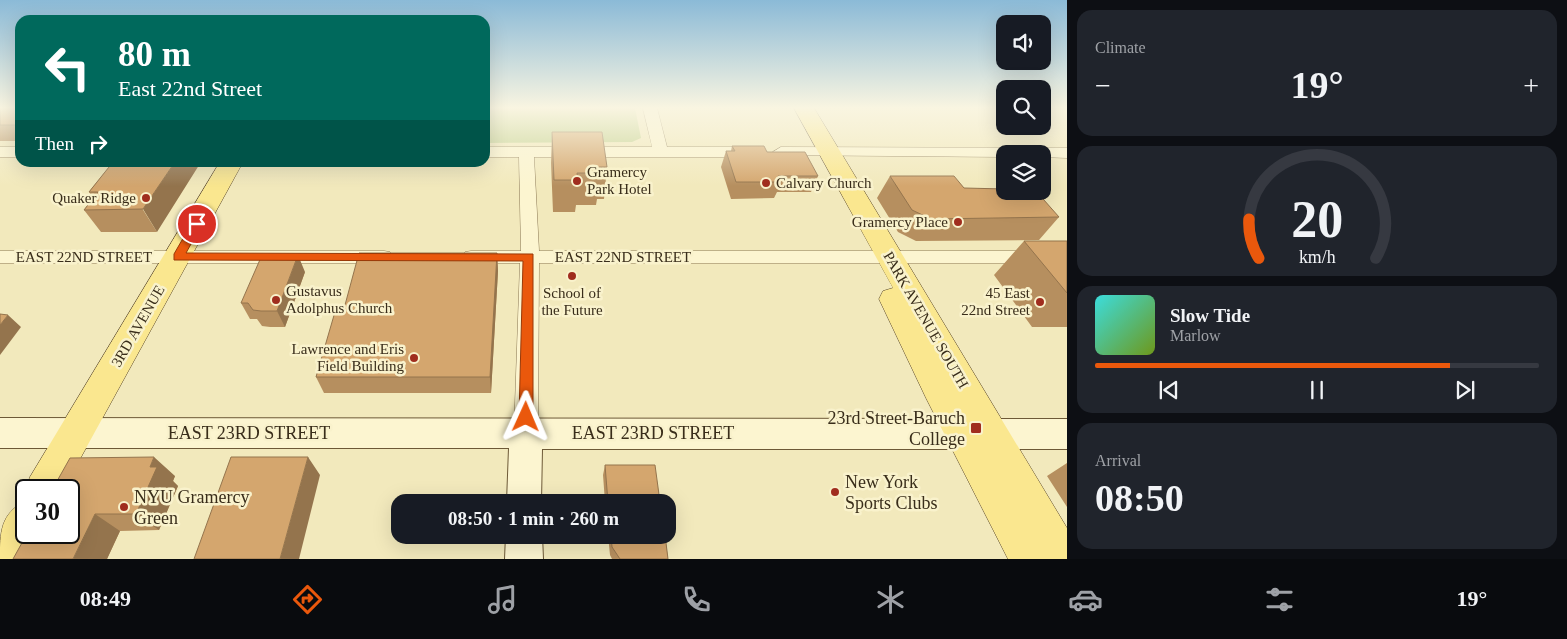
<!DOCTYPE html>
<html lang="en">
<head>
<meta charset="utf-8">
<style>
	body { margin:0; font-family:"Times New Roman",serif; background:#20242c; color:#f1f3f6; height:100vh; display:flex; flex-direction:column; font-size:19px; white-space:nowrap }
	* { box-sizing:border-box; margin:0 }
	p { font-size:16px; color:#9ea1a6 }
	.icon { flex:none; width:28px; height:28px; fill:none; stroke:currentColor; stroke-width:2; stroke-linecap:round; stroke-linejoin:round }
	.map { position:relative; flex:1; overflow:hidden }
	.details { display:flex; flex-direction:column; gap:10px; padding:10px; background:#0d0f14; width:500px }
	.details>* { flex:none }
	.hud { position:absolute; left:15px; top:15px; width:475px; height:152px; border-radius:15px; box-shadow:0 5px 20px #0002; background:#00695c; color:#fff; overflow:hidden }
	.tools { position:absolute; left:996px; top:15px; display:grid; gap:10px }
	.tools a { display:grid; place-items:center; width:55px; height:55px; border-radius:10px; background:#171b24; box-shadow:0 5px 20px #0002; font-size:25px }
	.speed { position:absolute; left:15px; top:479px; display:flex; gap:10px; font-size:25px; font-weight:700; text-align:center }
	.speed>* { display:grid; place-content:center; width:65px; height:65px; border-radius:50%; background:#171b24; box-shadow:0 5px 20px #0002; line-height:1 }
	.speed .limit { border:2px solid #111; border-radius:8px; background:#fff; color:#111 }
	.pin { position:absolute; display:grid; place-items:center; width:42px; height:42px; color:#fff; margin:-21px; border:2px solid #fff; border-radius:50%; box-shadow:0 1px 5px #0007 }
	.me { position:absolute; width:55px; margin:-28px; rotate:1deg; stroke-linejoin:round; filter:drop-shadow(0 0 4px #0008) }
	.turn { display:flex; align-items:center; gap:18px; height:105px; padding:0 20px; font-size:22px }
	.turn .icon { width:65px; height:65px; stroke-width:2.5 }
	.turn b { display:block; font-size:35px; line-height:42px }
	.then { display:flex; align-items:center; height:48px; padding:0 20px; background:#0003; gap:10px; font-size:19px }
	.big { font-size:38px; font-weight:700; line-height:1.1 }
	.details .widget { flex:1; display:flex; flex-direction:column; justify-content:center; gap:8px; min-width:0; padding:0 18px; border-radius:15px; background:#20242c }
	.details .dial { align-items:center; gap:0 }
	.dial svg { height:130px; overflow:visible; fill:none; stroke:#363941; stroke-width:7; stroke-linecap:round; text-anchor:middle }
	.dial text { fill:#f1f3f6; stroke:none }
	.song { display:flex; align-items:center; gap:15px }
	.cover { width:60px; height:60px; border-radius:8px; background:linear-gradient(135deg,hsl(180 70% 55%),hsl(80 70% 35%)) }
	.played { height:5px; border-radius:2px; background:linear-gradient(90deg,#ea580c 80%,#363941 80%) }
	.keys { display:flex; justify-content:space-around; direction:ltr }
	.heat { display:flex; justify-content:space-between; align-items:center; font-size:28px; direction:ltr }
	.trip { position:absolute; left:391px; top:494px; width:285px; height:50px; border-radius:15px; background:#171b24; box-shadow:0 5px 20px #0002; font-weight:700; line-height:50px; text-align:center }
	.tabs { display:flex; height:80px; justify-content:space-around; align-items:center; background:#090b0e; color:#9ea1a6 }
	.tabs .icon { width:35px; height:35px }
	.tabs .selected { color:#ea580c }
	.tabs b { font-size:22px; color:#f1f3f6 }
	main { display:flex; flex:1; min-height:0 }
	.map>svg:first-child { display:block }
	.green { fill:#c1d18f }
	.lines { fill:none; stroke-linecap:round; stroke-linejoin:round }
	.minor-casing { stroke:#8b7854; stroke-width:1 }
	.secondary-casing { stroke:#6d5937; stroke-width:2 }
	.primary-casing { stroke:#584529; stroke-width:1 }
	.minor { fill:#fcf5d0; fill-rule:evenodd }
	.secondary { fill:#fcf5d0; fill-rule:evenodd }
	.primary { fill:#fae78f; fill-rule:evenodd }
	.wall { fill:#b68f5f }
	.shaded-wall { fill:#94744d }
	.building { fill:#d4a66e; stroke:#94744d }
	.route { fill:#ea580c; stroke:#983908 }
	.poi-dot { fill:#a02d1e; stroke:#f9f2cc; stroke-width:2 }
	.labels { text-anchor:middle; dominant-baseline:central; stroke-width:5; stroke-linejoin:round; paint-order:stroke }
	.poi-label { font-size:15px; fill:#392d1a; stroke:#f9f2cc; text-anchor:end }
	.street-label { font-size:15px; fill:#392d1a; stroke:#f9f2cc }
	.near-poi-label { font-size:18px; fill:#392d1a; stroke:#f9f2cc; text-anchor:start }
	.near-street-label { font-size:18px; fill:#392d1a; stroke:#f9f2cc }
</style>
</head>
<body>
<main>
<div class="map">
<svg width="1067" height="559" viewBox="0 0 1067 559">
	<rect width="100%" height="100%" fill="#f2e9bc"/>
	<path class="green" d="M485 108H635L641 138 632 142 485 143Z"/>
	<g class="lines">
		<defs>
			<path id="minor" d="M643 108H657L667 147H751L759 152 751 157H534L539 251H1067V263H539L538 433 534 441 526 444 518 441 514 433 520 263H471L465 262 462 257 465 252 471 251H521L519 157H485V147H652Z
				M0 147H20V157H0Z
				M781 147 1067 148V158L1042 157V154H1005V157L776 155 773 152Z
				M0 251H384L390 252 393 257 390 262 384 263H0Z"/>
			<path id="secondary" d="M0 418 1067 419V449H542L541 502H507L509 448H0Z
				M506 535H542L543 559H505Z"/>
			<path id="primary" d="M794 108H814L1067 528V559H1008L926 398 879 299 883 291 893 288Z
				M220 162H243L63 490H26V494L25 490 30 477Z
				M26 501V532L39 533 26 559H0C0 533 0 513 26 501Z"/>
		</defs>
		<use href="#minor" class="minor-casing"/>
		<use href="#secondary" class="secondary-casing"/>
		<use href="#primary" class="primary-casing"/>
		<use href="#minor" class="minor"/>
		<use href="#secondary" class="secondary"/>
		<use href="#primary" class="primary"/>
	</g>
	<path class="wall" d="M0 108H20V141H0Z
		M552 132 607 167 604 199H597L596 205H576L575 212H553L551 163Z
		M732 146 767 152 818 176 811 192H777L774 198 731 199 721 167 726 151H731Z
		M113 162 157 232H101L84 210 93 198 89 192Z
		M890 176 964 188 1059 217 1039 240 916 241 898 232 877 198Z
		M1024 241H1067V327H1032L994 275Z
		M497 253 498 271 491 393H324L316 377 345 305Z
		M305 272 285 327H270L262 326 257 319H250L241 303Z
		M70 458 175 476 173 481 178 486 159 530 120 531 107 559Z
		M1067 463V507L1047 476Z
		M605 465 660 502H605L603 475Z
		M608 535H665L668 559H612L610 555Z"/>
	<path class="shaded-wall" d="M175 162H201L157 232 143 209Z
		M497 253 498 271 491 393 490 377Z
		M298 255 305 272 285 327 277 311Z
		M8 315 21 327 0 355V325Z
		M154 457 175 476 173 481 178 486 159 530 136 514 150 467Z
		M308 457 320 475 299 559H280Z
		M95 514 120 531 107 559H73Z"/>
	<path class="building" d="M0 108H20V125H0Z
		M552 132H602L607 167H599L600 173H577L578 180H554Z
		M732 146H764L767 152H805L818 176H778L780 182H736L726 151H735Z
		M113 162H175L143 209 84 210 98 192H89Z
		M890 176H954L964 188 1005 189V191H1036L1059 217 931 219 912 210Z
		M1024 241H1067V293Z
		M359 253H497L490 377H316L337 305H345Z
		M262 255H298L277 311H261L253 310 248 303H241Z
		M0 314 8 315 0 325Z
		M154 457 150 467H157L136 514H95L73 559H13L28 532H69V490H52L70 458Z
		M231 457H308L280 559H194Z
		M605 465H655L660 502H608Z
		M611 535H665L668 559H620L612 547Z"/>
	<linearGradient id="sky" x2="0" y2="1"><stop stop-color="#8bbad7"/><stop offset="0.58" stop-color="#f9f5e1"/><stop offset="1" stop-color="#f9f5e1" stop-opacity="0"/></linearGradient>
	<rect width="1067" height="186" fill="url(#sky)"/>
	<path class="route" d="M197 220 202 224 186 253 533 254V417L531 421 526 423 521 421 519 417 523 261 174 260V254L193 221Z"/>
	<g class="poi-dot">
		<circle cx="577" cy="181" r="5"/>
		<circle cx="766" cy="183" r="5"/>
		<circle cx="146" cy="198" r="5"/>
		<circle cx="958" cy="222" r="5"/>
		<circle cx="572" cy="276" r="5"/>
		<circle cx="276" cy="300" r="5"/>
		<circle cx="1040" cy="302" r="5"/>
		<circle cx="414" cy="358" r="5"/>
		<rect x="970" y="422" width="12" height="12" rx="2.5"/>
		<circle cx="835" cy="492" r="5"/>
		<circle cx="124" cy="507" r="5"/>
	</g>
	<g class="labels">
		<g class="poi-label">
			<text x="587" y="172" text-anchor="start">Gramercy<tspan x="587" dy="17">Park Hotel</tspan></text>
			<text x="776" y="183" text-anchor="start">Calvary Church</text>
			<text x="136" y="198">Quaker Ridge</text>
			<text x="948" y="222">Gramercy Place</text>
			<text x="286" y="291" text-anchor="start">Gustavus<tspan x="286" dy="17">Adolphus Church</tspan></text>
			<text x="572" y="293" text-anchor="middle">School of<tspan x="572" dy="17">the Future</tspan></text>
			<text x="1030" y="293">45 East<tspan x="1030" dy="17">22nd Street</tspan></text>
			<text x="404" y="349">Lawrence and Eris<tspan x="404" dy="17">Field Building</tspan></text>
		</g>
		<g class="street-label">
			<text x="84" y="257">EAST 22ND STREET</text>
			<text x="623" y="257">EAST 22ND STREET</text>
			<text transform="translate(926 320) rotate(60)">PARK AVENUE SOUTH</text>
			<text transform="translate(138 326) rotate(-60)">3RD AVENUE</text>
		</g>
		<g class="near-poi-label">
			<text x="965" y="418" text-anchor="end">23rd Street-Baruch<tspan x="965" dy="21">College</tspan></text>
			<text x="845" y="482">New York<tspan x="845" dy="21">Sports Clubs</tspan></text>
			<text x="134" y="497">NYU Gramercy<tspan x="134" dy="21">Green</tspan></text>
		</g>
		<g class="near-street-label">
			<text x="249" y="433">EAST 23RD STREET</text>
			<text x="653" y="433">EAST 23RD STREET</text>
		</g>
	</g>
</svg>
<div class="tools">
<a><svg class="icon" aria-label="sound" viewBox="0 0 24 24"><path d="M4 9h4l5-4v14l-5-4H4zM17 9q2 3 0 6"/></svg></a>
<a><svg class="icon" aria-label="search" viewBox="0 0 24 24"><circle cx="10" cy="10" r="6"/><path d="M15 15l6 6"/></svg></a>
<a><svg class="icon" aria-label="layers" viewBox="0 0 24 24"><path d="M12 4l9 5-9 5-9-5zM3 14l9 5 9-5"/></svg></a>
</div>
<div class="speed"><div class="limit">30</div></div>
<div class="pin" style="left:197px;top:224px;background:#d93025"><svg class="icon" aria-label="arrive" viewBox="0 0 24 24"><path d="M6 21V4h12l-3 4 3 4H6"/></svg></div>
<svg class="me" style="left:526px;top:417px" viewBox="-20 -20 40 40"><path d="M0-17L14 15 0 8-14 15z" fill="#ea580c" stroke="#fff" stroke-width="4"/></svg>
<div class="trip">08:50 · 1 min · 260 m</div>
<div class="hud">
<div class="turn"><svg class="icon" aria-label="left" viewBox="0 0 24 24"><path d="M17 20v-9H6M10 6l-5 5 5 5"/></svg><div><b>80 m</b>East 22nd Street</div></div>
<div class="then">Then<svg class="icon" aria-label="right" viewBox="0 0 24 24"><path d="M7 20v-9h11M14 6l5 5-5 5"/></svg></div>
</div>
</div>
<section class="details">
<div class="widget"><p>Climate</p>
<div class="heat"><a>−</a><b class="big">19°</b><a>+</a></div>
</div>
<div class="widget dial"><svg viewBox="0 0 100 80">
<path d="M14 69A42 42 0 1 1 86 69"/>
<path d="M14 69A42 42 0 0 1 8 45" stroke="#ea580c"/>
<text x="50" y="56" font-size="32" font-weight="700">20</text>
<text x="50" y="72" font-size="11">km/h</text>
</svg></div>
<div class="widget">
<div class="song"><i class="cover"></i><div><b>Slow Tide</b><p>Marlow</p></div></div>
<div class="played"></div>
<div class="keys"><svg class="icon" aria-label="previous" viewBox="0 0 24 24"><path d="M18 5L8 12l10 7zM5 5v14"/></svg><svg class="icon" aria-label="pause" viewBox="0 0 24 24"><path d="M8 5v14M16 5v14"/></svg><svg class="icon" aria-label="next" viewBox="0 0 24 24"><path d="M6 5l10 7-10 7zM19 5v14"/></svg></div>
</div>
<div class="widget"><p>Arrival</p><b class="big">08:50</b></div>
</section>
</main>
<nav class="tabs">
<b>08:49</b>
<svg class="icon selected" aria-label="directions" viewBox="0 0 24 24"><path d="M12 3l9 9-9 9-9-9zM9 14v-3h6M13 9l2 2-2 2"/></svg>
<svg class="icon" aria-label="music" viewBox="0 0 24 24"><path d="M9 18V5l10-2v13"/><circle cx="6" cy="18" r="3"/><circle cx="16" cy="16" r="3"/></svg>
<svg class="icon" aria-label="phone" viewBox="0 0 24 24"><path d="M5 4h4l2 5-3 2q2 4 5 5l2-3 5 2v4C11 20 4 13 5 4z"/></svg>
<svg class="icon" aria-label="climate" viewBox="0 0 24 24"><path d="M12 3v18M4 7l16 10M4 17L20 7"/></svg>
<svg class="icon" aria-label="car" viewBox="0 0 24 24"><path d="M5 17H2v-5l4-1 3-4h7l3 4 3 1v5h-3M9 17h6M6 11h13"/><circle cx="7" cy="17" r="2"/><circle cx="17" cy="17" r="2"/></svg>
<svg class="icon" aria-label="filters" viewBox="0 0 24 24"><path d="M4 7h16M4 17h16"/><circle cx="9" cy="7" r="2"/><circle cx="15" cy="17" r="2"/></svg>
<b>19°</b>
</nav>
</body>
</html>
